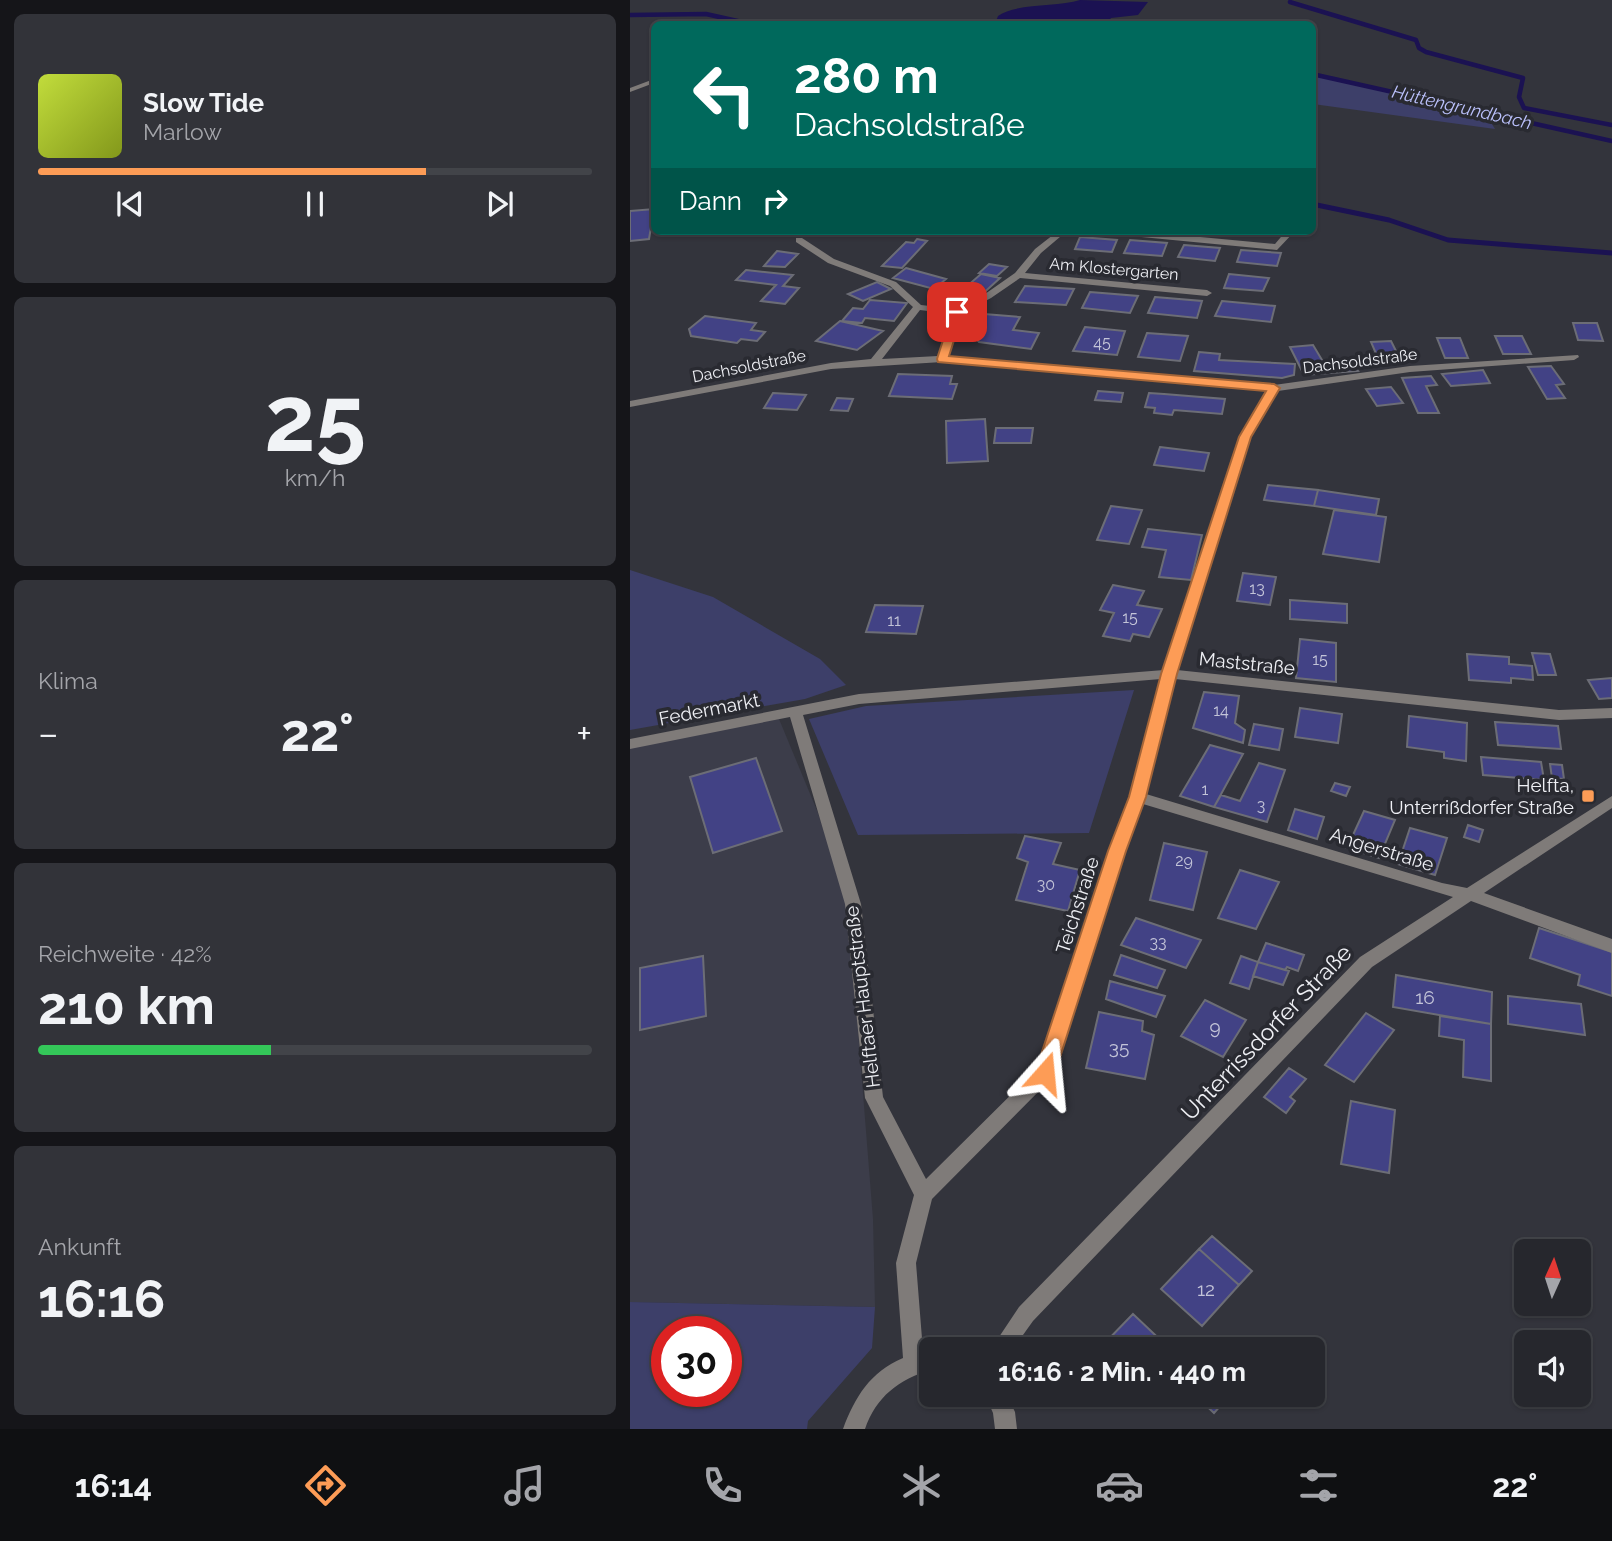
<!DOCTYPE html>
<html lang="de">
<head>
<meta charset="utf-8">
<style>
	body { margin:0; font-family:Raleway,sans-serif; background:#323339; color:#f1f3f6; height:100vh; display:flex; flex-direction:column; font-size:26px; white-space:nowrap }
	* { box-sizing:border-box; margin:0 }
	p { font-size:23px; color:#a4a5aa }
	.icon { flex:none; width:38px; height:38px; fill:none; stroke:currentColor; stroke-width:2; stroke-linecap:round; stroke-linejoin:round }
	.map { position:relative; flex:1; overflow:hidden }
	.details { display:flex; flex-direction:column; gap:14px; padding:14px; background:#151519; width:630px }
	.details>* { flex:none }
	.top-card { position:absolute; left:21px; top:21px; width:665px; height:214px; border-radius:10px; box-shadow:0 2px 5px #0004,0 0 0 2px #424449; background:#00695c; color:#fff; overflow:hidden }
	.needle { width:46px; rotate:3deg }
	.fabs { position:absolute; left:884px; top:1239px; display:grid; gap:14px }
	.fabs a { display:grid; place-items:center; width:77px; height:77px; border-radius:10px; background:#26272d; box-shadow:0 2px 5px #0004,0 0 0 2px #424449; font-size:35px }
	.speed { position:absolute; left:21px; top:1316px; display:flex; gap:14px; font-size:35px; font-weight:700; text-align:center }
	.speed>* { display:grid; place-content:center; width:91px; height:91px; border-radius:50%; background:#26272d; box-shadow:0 2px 5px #0004,0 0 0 2px #424449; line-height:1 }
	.speed .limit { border:10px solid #d22; background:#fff; color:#111 }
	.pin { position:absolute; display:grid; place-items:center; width:60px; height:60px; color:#fff; margin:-30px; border-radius:14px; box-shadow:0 4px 10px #0006 }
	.me { position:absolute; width:77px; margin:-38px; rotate:18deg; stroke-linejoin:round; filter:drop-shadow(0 0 5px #0008) }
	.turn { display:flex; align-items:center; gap:24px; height:147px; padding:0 28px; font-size:32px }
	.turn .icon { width:91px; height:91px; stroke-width:2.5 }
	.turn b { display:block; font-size:49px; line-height:60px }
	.then { display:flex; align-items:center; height:66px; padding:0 28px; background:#0003; gap:14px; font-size:26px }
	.big { font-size:52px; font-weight:700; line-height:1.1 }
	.details .widget { flex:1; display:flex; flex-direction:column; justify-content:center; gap:10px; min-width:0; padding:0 24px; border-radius:10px; background:#323339 }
	.details .dial { align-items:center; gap:0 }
	.dial b { font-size:91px; line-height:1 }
	.song { display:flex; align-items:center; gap:21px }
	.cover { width:84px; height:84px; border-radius:10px; background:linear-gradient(135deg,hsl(70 70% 55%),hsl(70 70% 35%)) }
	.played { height:7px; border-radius:4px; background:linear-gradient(90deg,#fd9c56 70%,#424449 70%) }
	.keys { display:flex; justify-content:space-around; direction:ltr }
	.heat { display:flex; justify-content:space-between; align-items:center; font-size:38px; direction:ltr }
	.charge { height:10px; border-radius:5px; background:linear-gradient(90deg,#34c759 42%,#424449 0) }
	.trip { position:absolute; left:289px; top:1337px; width:406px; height:70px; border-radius:10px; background:#26272d; box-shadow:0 2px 5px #0004,0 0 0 2px #424449; font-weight:700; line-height:70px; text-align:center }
	.tabs { display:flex; height:112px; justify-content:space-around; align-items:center; background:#0f1012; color:#a4a5aa }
	.tabs .icon { width:49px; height:49px }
	.tabs .current { color:#fd9c56 }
	.tabs b { font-size:32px; color:#f1f3f6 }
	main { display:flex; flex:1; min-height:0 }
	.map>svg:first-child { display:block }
	.built { fill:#3c3d4a }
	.green { fill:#3d3f69; fill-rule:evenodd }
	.water { fill:#1b1252 }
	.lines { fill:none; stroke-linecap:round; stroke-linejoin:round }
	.stream-far1 { stroke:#1b1252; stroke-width:4.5 }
	.stream { stroke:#1b1252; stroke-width:5 }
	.building { fill:#424285; stroke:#6c6d76; stroke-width:2 }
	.street { fill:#7f7b79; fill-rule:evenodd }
	.route { fill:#fd9c56; stroke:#a46538; stroke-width:2 }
	.poi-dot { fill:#fd9c56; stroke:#292a31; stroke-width:2.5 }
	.labels { text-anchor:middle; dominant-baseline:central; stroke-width:7; stroke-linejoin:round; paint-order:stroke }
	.far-street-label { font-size:16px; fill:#eeeff4; stroke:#292a31 }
	.number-label { font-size:16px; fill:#c3c4d8 }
	.far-water-label { font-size:18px; font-style:italic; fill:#bbc1fc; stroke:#292a31 }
	.street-label { font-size:19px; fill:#eeeff4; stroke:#292a31 }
	.poi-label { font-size:19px; fill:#eeeff4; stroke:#292a31; text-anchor:end }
	.near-number-label { font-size:19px; fill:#c3c4d8 }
	.near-street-label { font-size:23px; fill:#eeeff4; stroke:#292a31 }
</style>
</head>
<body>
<main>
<section class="details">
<div class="widget">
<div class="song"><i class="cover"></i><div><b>Slow Tide</b><p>Marlow</p></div></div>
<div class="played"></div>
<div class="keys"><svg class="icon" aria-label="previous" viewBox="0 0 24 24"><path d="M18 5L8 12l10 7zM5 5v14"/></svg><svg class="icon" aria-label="pause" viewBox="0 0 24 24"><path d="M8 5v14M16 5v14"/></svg><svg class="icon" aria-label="next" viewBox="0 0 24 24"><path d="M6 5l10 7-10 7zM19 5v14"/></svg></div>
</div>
<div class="widget dial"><b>25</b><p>km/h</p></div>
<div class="widget"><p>Klima</p>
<div class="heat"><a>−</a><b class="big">22°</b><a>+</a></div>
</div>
<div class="widget"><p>Reichweite · 42%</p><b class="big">210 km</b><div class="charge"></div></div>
<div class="widget"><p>Ankunft</p><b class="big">16:16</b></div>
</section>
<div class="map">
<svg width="982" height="1429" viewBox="0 0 982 1429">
	<rect width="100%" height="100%" fill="#33343c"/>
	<path class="built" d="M149 719 188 813 218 905 243 1219 245 1307 0 1302V745Z"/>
	<path class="green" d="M683 75 854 111 865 129 683 104Z
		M0 570 83 597 190 659 216 685 175 699 0 730Z
		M504 690 459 833 228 835 179 719 236 706Z
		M0 1302 245 1307 242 1348 178 1421 177 1429H0ZM37 1332H96V1391H37Z"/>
	<path class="water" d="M450 0 518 2 508 15 481 18 477 24H365L368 16C386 3 427 7 450 0Z"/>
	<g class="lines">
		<path class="stream-far1" d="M660 2 786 40 789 48 796 52 893 78 889 97 894 108 982 125
			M0 15 76 14 121 24
			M682 74 982 141"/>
		<path class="stream" d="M682 204 759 220 818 240 982 253"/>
	</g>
	<path class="building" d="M24 209 19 239 0 241V211Z
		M450 237 487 240 482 252 445 249Z
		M287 239 297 241 272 268 252 266 276 242 284 243Z
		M500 240 537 243 532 256 494 253Z
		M554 245 590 248 585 261 548 257Z
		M611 250 651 253 647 266 607 262Z
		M147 251 168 254 155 267 134 266Z
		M359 264 377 267 367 276 349 273Z
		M276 268 316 279 304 289 263 278Z
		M116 270 163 275 153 286 169 288 155 304 131 301 146 285 106 280Z
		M351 274 370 278 348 298 328 294Z
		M599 274 639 278 633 291 594 288Z
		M247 282 261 289 233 301 218 294Z
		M395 286 444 289 436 305 385 302Z
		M460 292 508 296 500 313 452 308Z
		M525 297 572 301 567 318 518 313Z
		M240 300 277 303 264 321 235 318 232 323 212 321 223 308 233 309Z
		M592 301 645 306 641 322 585 316Z
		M354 314 390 317 383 330 409 333 401 349 349 342 342 334Z
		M75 316 126 323 121 330 135 332 127 341 111 339 107 343 61 336 59 329Z
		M210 321 253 331 227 350 186 341Z
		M943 323H967L973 341 948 340Z
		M455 327 495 331 487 355 443 351Z
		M517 333 558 336 550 361 508 357Z
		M865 336H892L901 354H873Z
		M807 338H830L838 358H815Z
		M761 341 771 361 750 363 741 342Z
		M683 345 695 365 722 363 728 371 674 375 660 347Z
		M569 352 590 354 589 360 665 364 664 375 652 378 564 371Z
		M921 366 934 384 926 385 935 398 917 399 898 367Z
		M853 370 860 383 821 386 812 374Z
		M268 374 322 376 320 384H327L322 399 259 396Z
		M801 376 807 385 796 386 809 413H788L772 378Z
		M761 387 773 403 747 406 736 389Z
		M468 391 493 393 491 402 465 400Z
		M143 393 176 395 167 410 134 408Z
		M519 393 534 394 595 399 592 414 544 410 542 415 524 413 525 408 515 407Z
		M207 398 223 399 218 411 201 410Z
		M355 419 358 461 317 463 316 421Z
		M366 428H403L401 443H364Z
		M530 447 579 453 574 471 524 465Z
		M638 485 688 490 684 506 634 500Z
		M688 490 749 499 746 515 684 506Z
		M481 506 512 510 499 544 467 540Z
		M704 510 756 517 749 562 693 554Z
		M518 529 572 535 561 580 529 577 536 550 512 547Z
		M613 573 646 577 640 605 607 601Z
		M483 585 514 591 507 605 532 609 519 637 503 634 500 641 473 636 484 613 470 610Z
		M660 600 717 604V623L660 619Z
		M245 605 293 606 286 634 236 632Z
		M670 639 706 643V682L666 678Z
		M902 653 920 654 926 675H908Z
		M837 654 879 657V664L902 666 903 680 881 678V683L839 680Z
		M982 678V698L969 699 958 680Z
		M574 692 609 696 605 723 615 730 613 743 563 728Z
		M670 708 712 714 708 743 665 737Z
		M779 716 837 723 836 761 814 758V752L777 747Z
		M865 722 928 726 931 749 868 745Z
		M624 724 653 729 649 750 619 745Z
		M580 745 613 754 584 807 550 796Z
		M851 757 911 762 914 780 853 775Z
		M126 758 152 831 83 853 60 777Z
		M629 763 655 770 637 822 584 807 591 795 610 801Z
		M920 764 932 765 934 779 922 778Z
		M899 779 914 780 916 793 901 791Z
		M705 783 720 787 716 796 701 791Z
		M665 809 694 817 687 839 658 830Z
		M734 811 765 820 749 858 717 848Z
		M838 825 853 830 849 842 834 837Z
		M780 828 817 838 805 875 768 864Z
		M395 836 431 843 423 864 450 870 438 911 386 900 398 862 387 858Z
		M534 843 577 852 563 910 520 900Z
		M610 870 649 882 626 929 588 918Z
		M506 918 571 940 556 968 491 945Z
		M909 928 982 952V996L948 985 950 975 900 958Z
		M636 943 674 955 668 971 657 967 655 970 628 962Z
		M491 955 535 970 527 988 484 975Z
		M73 956 76 1016 10 1030V968Z
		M611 956 628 962 619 989 600 983Z
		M628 962 659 971 653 985 623 976Z
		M766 975 862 992 861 1024 763 1007Z
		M480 981 535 996 526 1017 476 999Z
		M878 996 951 1004 955 1035 878 1024Z
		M575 1000 616 1020 593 1057 551 1036Z
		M469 1012 513 1021 512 1031 524 1035 515 1079 456 1068Z
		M736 1013 764 1030 724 1082 695 1065Z
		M810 1016 861 1024V1081L833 1077 834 1040 809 1036Z
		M659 1068 676 1079 660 1097 665 1101 656 1113 634 1097Z
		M721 1101 765 1110 759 1173 711 1164Z
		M582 1236 622 1271 609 1285 569 1249Z
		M569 1249 609 1285 572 1326 531 1289Z
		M503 1314 540 1349H469Z
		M565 1395H600L584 1413Z"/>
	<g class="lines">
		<path class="street" d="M24 79V83L0 92V88Z
			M428 231H437L411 253 395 273 577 290 582 293 577 296 390 278 361 298 331 314 318 356 644 385 780 366 948 355 949 357 944 360 780 372 648 391 620 437 547 670 929 710 982 708V718L929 720 545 679 516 794 812 883 837 888 982 796V808L854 893 982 939V953L841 901 742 967 403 1321 383 1349H361L389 1307 730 957 823 897 513 804 495 851 421 1079 302 1199 286 1263 293 1351 303 1349H301V1370C269 1379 246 1397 235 1429H213C225 1397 240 1372 273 1358L266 1263 284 1195 235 1098 215 904 160 717 0 749V739L229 694 534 670 610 437 637 391 312 362 201 369 0 407V401L201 363 241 359 283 307 260 286 198 263 166 242V238H172L204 259 266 282 291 305 326 309 355 294 385 273 405 249ZM290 310 321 314 308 356 252 359ZM531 679 501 797 479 851 407 1069 296 1179 253 1097 231 904 173 715 229 704Z
			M476 231H507L645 244 656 231H665L647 250 480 234Z
			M355 1395H377L385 1412 387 1429H365L363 1413Z"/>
	</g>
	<path class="route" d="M327 309 333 312 319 356 644 384 650 388 621 437 547 674 516 797 496 851 425 1073 422 1079 415 1081 408 1079 405 1073 478 851 499 797 531 674 609 437 636 391 308 362 307 359 322 312Z"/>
	<rect class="poi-dot" x="951" y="789" width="14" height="14" rx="3.5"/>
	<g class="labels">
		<g class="far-street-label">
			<text transform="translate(484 269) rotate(5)">Am Klostergarten</text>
			<text transform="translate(730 361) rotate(-7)">Dachsoldstraße</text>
			<text transform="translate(119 366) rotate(-11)">Dachsoldstraße</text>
		</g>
		<g class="number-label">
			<text x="472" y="342">45</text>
			<text x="627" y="588">13</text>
			<text x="500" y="617">15</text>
			<text x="264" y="620">11</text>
			<text x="690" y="659">15</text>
			<text x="591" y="710">14</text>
			<text x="575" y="789">1</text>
			<text x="631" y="805">3</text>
			<text x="554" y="860">29</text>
			<text x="416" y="884">30</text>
			<text x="528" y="942">33</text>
		</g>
		<g class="far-water-label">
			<text transform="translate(832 107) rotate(13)">Hüttengrundbach</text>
		</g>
		<g class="street-label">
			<text transform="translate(617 663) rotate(6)">Maststraße</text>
			<text transform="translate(79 709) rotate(-11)">Federmarkt</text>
			<text transform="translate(752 849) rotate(17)">Angerstraße</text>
			<text transform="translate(447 905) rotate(-72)">Teichstraße</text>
			<text transform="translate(232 997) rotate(-97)">Helftaer Hauptstraße</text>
		</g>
		<g class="poi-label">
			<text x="944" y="785">Helfta,<tspan x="944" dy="22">Unterrißdorfer Straße</tspan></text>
		</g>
		<g class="near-number-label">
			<text x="795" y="997">16</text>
			<text x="585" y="1027">9</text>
			<text x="489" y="1047">35</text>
			<text x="576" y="1289">12</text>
		</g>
		<g class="near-street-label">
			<text transform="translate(636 1032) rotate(-46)">Unterrissdorfer Straße</text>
		</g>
	</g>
</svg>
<div class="fabs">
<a><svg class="needle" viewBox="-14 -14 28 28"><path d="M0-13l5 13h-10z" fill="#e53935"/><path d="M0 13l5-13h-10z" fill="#a4a5aa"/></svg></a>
<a><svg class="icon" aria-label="sound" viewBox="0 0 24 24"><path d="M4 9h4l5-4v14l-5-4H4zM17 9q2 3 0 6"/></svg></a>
</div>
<div class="speed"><div class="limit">30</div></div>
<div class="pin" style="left:327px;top:312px;background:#d93025"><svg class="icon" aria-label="arrive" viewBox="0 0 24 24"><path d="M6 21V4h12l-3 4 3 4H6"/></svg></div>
<svg class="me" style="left:415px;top:1073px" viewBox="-20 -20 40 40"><path d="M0-17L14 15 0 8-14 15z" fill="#fd9c56" stroke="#fff" stroke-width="4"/></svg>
<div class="trip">16:16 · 2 Min. · 440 m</div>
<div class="top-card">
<div class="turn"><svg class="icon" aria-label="left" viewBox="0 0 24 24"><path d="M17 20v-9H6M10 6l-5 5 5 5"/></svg><div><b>280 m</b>Dachsoldstraße</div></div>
<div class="then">Dann<svg class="icon" aria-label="right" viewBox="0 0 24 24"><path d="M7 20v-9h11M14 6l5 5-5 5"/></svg></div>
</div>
</div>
</main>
<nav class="tabs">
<b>16:14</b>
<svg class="icon current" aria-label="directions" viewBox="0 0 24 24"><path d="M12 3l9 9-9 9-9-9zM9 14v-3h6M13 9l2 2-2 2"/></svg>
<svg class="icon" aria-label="music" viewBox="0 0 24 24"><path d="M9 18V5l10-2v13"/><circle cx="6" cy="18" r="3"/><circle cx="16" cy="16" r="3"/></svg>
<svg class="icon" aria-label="phone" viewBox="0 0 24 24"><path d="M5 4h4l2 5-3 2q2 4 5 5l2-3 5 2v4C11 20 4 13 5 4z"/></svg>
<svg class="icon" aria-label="climate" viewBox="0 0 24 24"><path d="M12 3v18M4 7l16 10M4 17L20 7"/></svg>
<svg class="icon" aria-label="car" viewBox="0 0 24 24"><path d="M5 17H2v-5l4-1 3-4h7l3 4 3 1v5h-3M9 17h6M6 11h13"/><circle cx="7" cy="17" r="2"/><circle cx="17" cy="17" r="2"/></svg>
<svg class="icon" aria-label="filters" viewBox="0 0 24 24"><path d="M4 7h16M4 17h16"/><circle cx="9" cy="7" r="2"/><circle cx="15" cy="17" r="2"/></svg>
<b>22°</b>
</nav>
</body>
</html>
